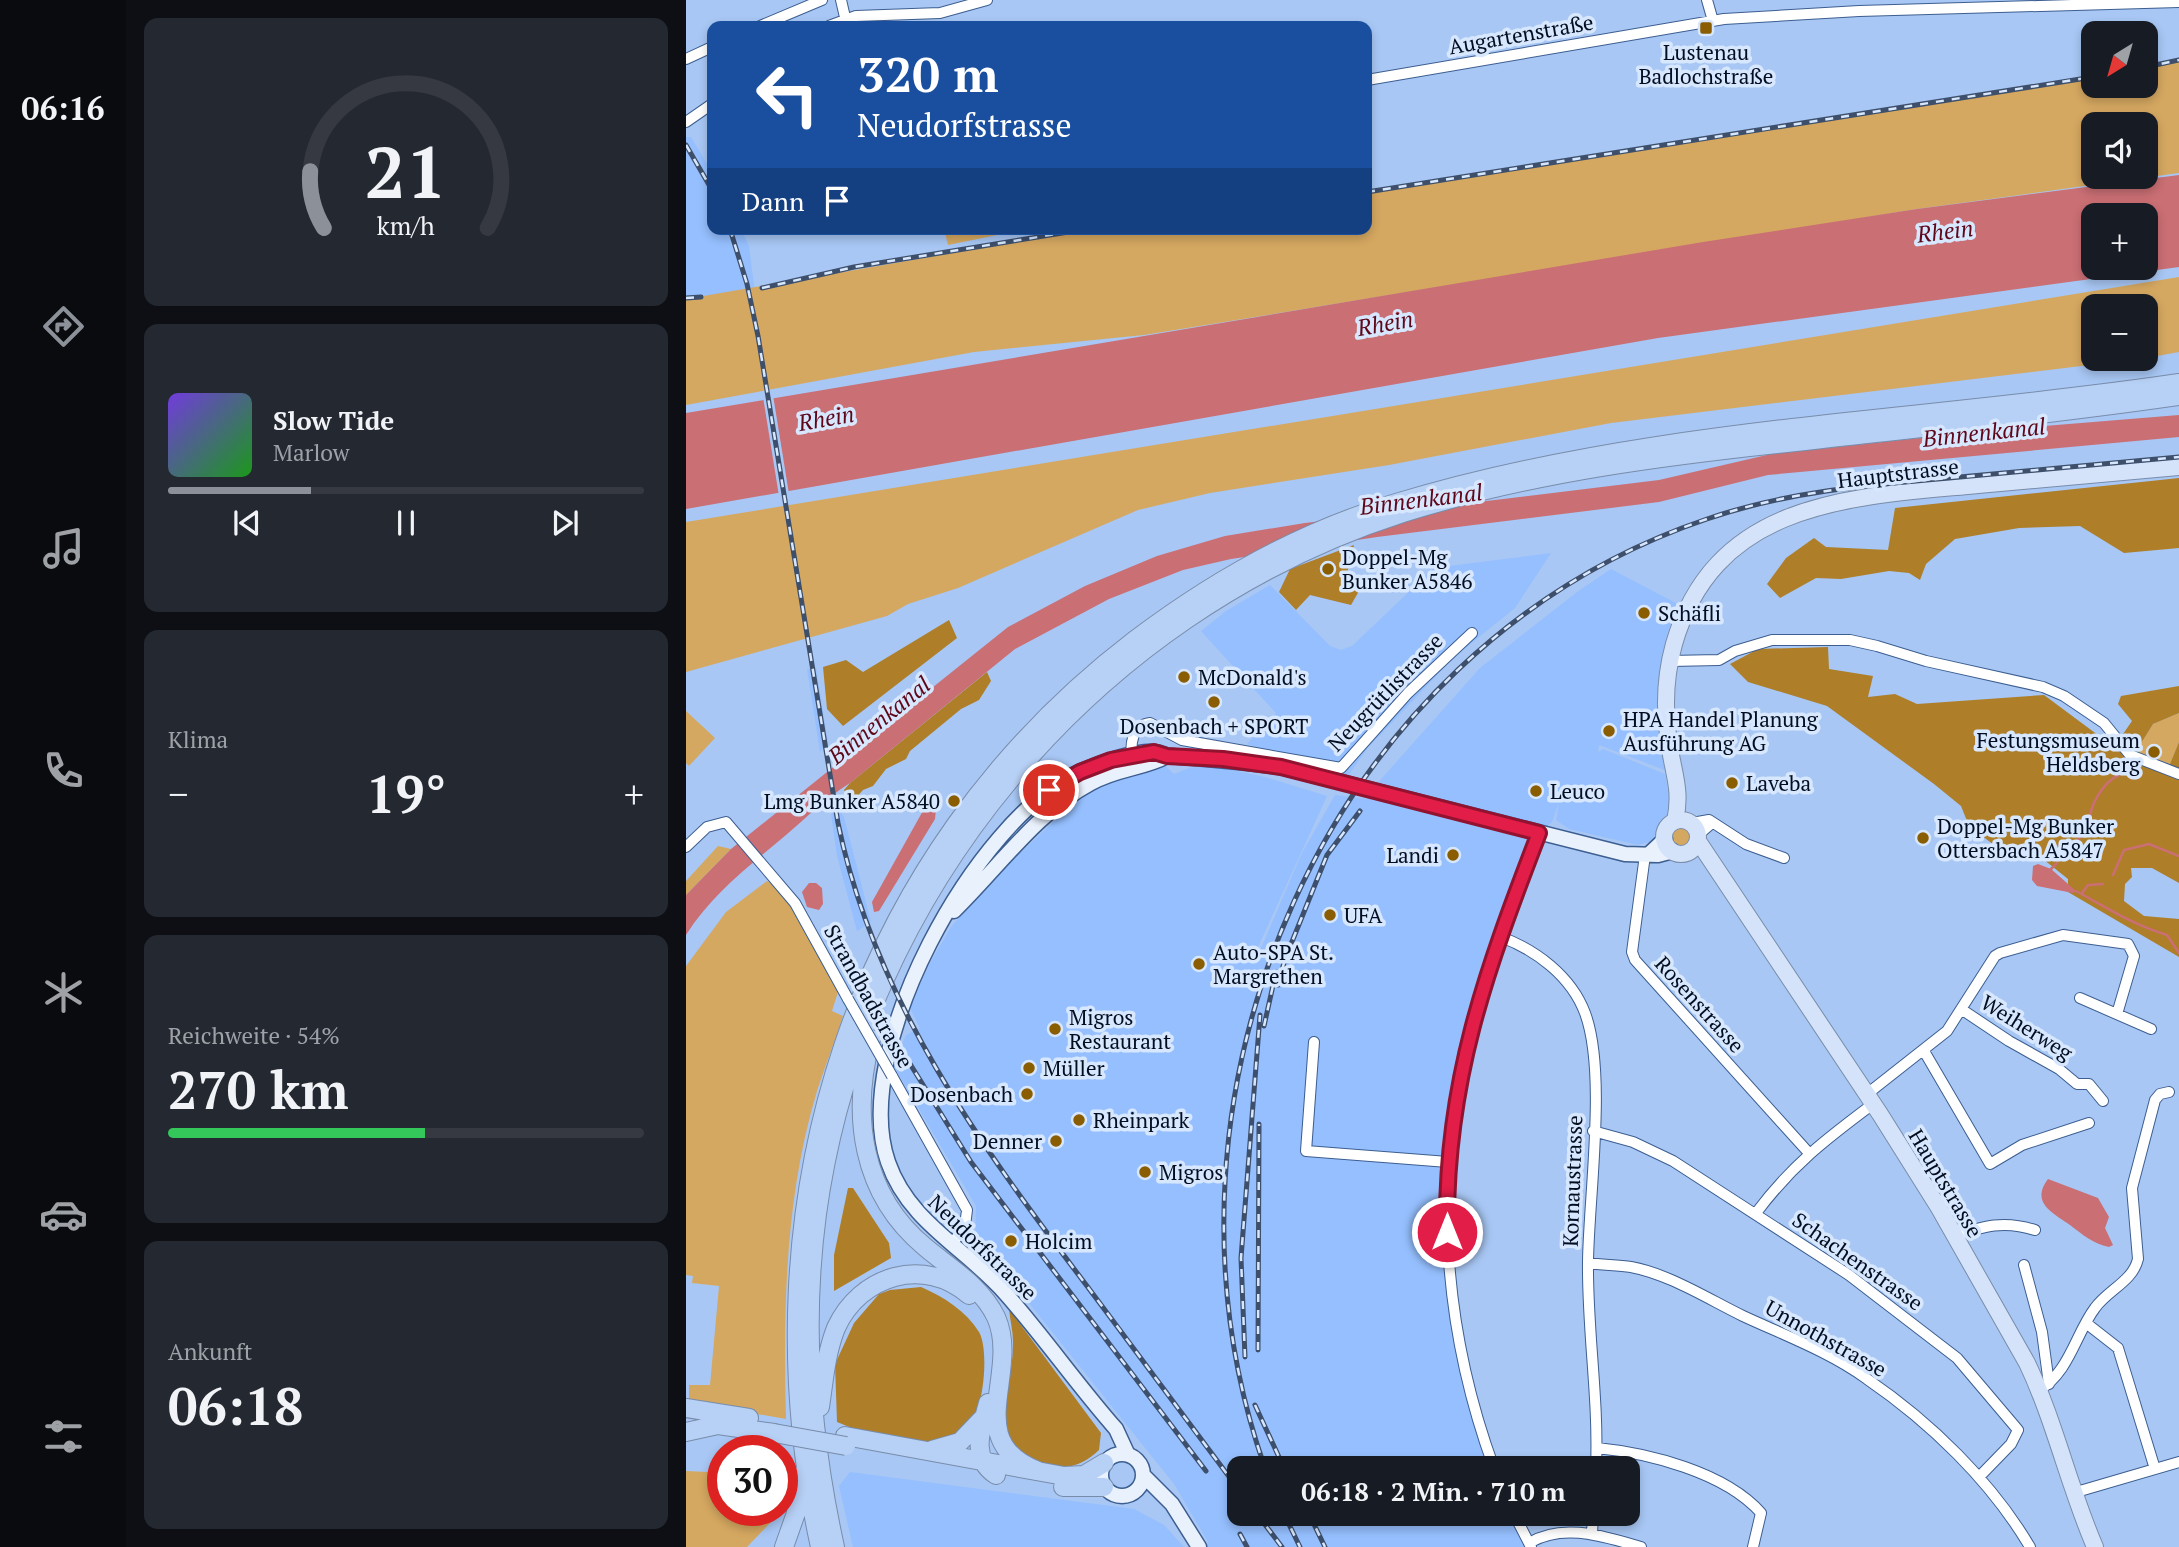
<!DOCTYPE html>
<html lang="de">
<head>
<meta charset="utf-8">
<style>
	body { margin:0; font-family:"PT Serif",serif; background:#242831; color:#f1f3f6; height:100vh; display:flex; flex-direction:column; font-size:26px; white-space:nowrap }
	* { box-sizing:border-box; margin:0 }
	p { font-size:23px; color:#9ea1a6 }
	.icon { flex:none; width:38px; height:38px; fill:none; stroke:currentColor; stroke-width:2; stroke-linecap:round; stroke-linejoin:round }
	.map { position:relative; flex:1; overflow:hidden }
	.side { display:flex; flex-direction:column; gap:18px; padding:18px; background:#0d0f14; width:560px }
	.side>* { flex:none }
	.guide { position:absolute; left:21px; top:21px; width:665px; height:214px; border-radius:14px; box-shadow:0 4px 10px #0003; background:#1a4fa0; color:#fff; overflow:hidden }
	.needle { width:46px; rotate:217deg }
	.controls { position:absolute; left:1395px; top:21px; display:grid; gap:14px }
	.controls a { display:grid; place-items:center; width:77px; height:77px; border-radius:14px; background:#171b24; box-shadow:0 4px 10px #0003; font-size:35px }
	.speed { position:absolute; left:21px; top:1435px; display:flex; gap:14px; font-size:35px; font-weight:700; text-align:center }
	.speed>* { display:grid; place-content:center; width:91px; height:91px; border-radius:50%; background:#171b24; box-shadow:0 4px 10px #0003; line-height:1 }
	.speed .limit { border:10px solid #d22; background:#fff; color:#111 }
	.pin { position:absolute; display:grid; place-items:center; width:60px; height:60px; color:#fff; margin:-30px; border:4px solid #fff; border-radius:50%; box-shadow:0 2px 7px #0007 }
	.me { position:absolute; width:77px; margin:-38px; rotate:0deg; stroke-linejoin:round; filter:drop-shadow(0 0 5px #0008) }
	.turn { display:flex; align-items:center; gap:24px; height:147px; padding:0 35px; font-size:32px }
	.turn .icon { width:91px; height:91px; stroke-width:2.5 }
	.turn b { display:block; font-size:49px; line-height:60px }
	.then { display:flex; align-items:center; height:66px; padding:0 35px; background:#0003; gap:14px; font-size:26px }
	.big { font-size:52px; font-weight:700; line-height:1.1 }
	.side .tile { flex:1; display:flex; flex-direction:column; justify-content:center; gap:10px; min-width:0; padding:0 24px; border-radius:14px; background:#242831 }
	.side .dial { align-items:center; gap:0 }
	.dial svg { height:182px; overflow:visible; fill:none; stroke:#363941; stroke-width:7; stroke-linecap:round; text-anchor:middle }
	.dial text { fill:#f1f3f6; stroke:none }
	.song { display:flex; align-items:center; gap:21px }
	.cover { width:84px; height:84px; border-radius:10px; background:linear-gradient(135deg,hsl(260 70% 55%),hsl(120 70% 35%)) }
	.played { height:7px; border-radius:4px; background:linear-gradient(90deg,#8c9099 30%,#363941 30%) }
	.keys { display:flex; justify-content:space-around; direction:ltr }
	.heat { display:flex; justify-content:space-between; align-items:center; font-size:38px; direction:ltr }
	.charge { height:10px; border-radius:5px; background:linear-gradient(90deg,#34c759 54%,#363941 0) }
	.trip { position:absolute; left:541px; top:1456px; width:413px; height:70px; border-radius:14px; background:#171b24; box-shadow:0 4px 10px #0003; font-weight:700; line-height:70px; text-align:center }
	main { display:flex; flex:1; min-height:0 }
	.tabs { display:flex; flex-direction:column; width:126px; justify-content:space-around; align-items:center; background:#090b0e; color:#9ea1a6 }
	.tabs .icon { width:49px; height:49px }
	.tabs .active { color:#8c9099 }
	.tabs b { font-size:32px; color:#f1f3f6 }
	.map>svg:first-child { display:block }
	.built { fill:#95bffe }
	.green { fill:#d5a861; fill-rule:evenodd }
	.forest { fill:#ae7e29 }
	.water { fill:#ca6f74; fill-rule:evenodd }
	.pier { fill:#a8c7f4 }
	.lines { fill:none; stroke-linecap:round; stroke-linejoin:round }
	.stream { stroke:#ca6f74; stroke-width:2.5 }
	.minor-casing { stroke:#3c5e90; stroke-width:12 }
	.secondary-casing { stroke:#3c5e90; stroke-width:17 }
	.primary-casing { stroke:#788caa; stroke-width:18 }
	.motorway-casing { stroke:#788caa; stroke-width:20 }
	.minor { stroke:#fff; stroke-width:10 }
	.secondary { stroke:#e9f1fc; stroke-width:14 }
	.primary { stroke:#d4e3f9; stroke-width:16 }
	.motorway { stroke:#b7d0f5; stroke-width:18 }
	.rail-casing { stroke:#3d4f6b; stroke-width:5 }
	.rail { stroke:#d7e7fe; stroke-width:2.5; stroke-dasharray:8; stroke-linecap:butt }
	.minor-bridge-casing { stroke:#3c5e90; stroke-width:12; stroke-linecap:butt }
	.motorway-bridge-casing { stroke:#788caa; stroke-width:20; stroke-linecap:butt }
	.minor-bridge { stroke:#fff; stroke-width:10 }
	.motorway-bridge { stroke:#b7d0f5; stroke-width:18 }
	.route-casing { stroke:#92132f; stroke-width:18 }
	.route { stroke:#e11d48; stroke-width:12 }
	.poi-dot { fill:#895d00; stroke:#d7e7fe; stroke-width:2.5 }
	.labels { text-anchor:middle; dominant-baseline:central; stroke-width:7; stroke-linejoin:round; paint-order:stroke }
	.street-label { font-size:21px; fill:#020d20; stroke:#d7e7fe }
	.poi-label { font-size:21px; fill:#020d20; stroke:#d7e7fe; text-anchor:start }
	.water-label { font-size:23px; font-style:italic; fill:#5d0719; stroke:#d7e7fe }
</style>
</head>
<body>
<main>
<nav class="tabs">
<b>06:16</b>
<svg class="icon active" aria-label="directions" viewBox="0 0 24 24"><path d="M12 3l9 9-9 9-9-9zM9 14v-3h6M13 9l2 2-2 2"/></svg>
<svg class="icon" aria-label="music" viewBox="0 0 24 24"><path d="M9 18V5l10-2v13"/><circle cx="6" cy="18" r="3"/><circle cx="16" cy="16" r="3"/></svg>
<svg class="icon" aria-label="phone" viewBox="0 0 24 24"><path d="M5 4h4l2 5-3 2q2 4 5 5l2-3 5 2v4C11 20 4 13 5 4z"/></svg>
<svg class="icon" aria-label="climate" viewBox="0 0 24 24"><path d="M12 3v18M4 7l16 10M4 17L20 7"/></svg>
<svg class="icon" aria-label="car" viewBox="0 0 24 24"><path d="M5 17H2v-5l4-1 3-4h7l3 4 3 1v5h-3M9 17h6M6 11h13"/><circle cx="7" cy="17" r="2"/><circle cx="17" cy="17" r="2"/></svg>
<svg class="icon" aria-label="filters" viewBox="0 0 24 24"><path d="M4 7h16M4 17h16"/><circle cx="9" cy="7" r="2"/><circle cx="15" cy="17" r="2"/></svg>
</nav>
<section class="side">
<div class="tile dial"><svg viewBox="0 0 100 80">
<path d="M14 69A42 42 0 1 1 86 69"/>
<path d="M14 69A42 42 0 0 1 8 44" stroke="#8c9099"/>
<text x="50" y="56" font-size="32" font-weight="700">21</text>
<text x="50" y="72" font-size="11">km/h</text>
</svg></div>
<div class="tile">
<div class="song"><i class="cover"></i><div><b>Slow Tide</b><p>Marlow</p></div></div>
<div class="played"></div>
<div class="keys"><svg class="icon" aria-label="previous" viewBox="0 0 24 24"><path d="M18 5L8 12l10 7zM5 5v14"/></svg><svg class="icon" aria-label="pause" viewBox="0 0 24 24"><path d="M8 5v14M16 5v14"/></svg><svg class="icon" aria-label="next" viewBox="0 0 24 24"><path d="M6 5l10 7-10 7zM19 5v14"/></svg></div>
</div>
<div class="tile"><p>Klima</p>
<div class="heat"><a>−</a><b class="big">19°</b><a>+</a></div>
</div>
<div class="tile"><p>Reichweite · 54%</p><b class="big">270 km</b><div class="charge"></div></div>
<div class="tile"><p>Ankunft</p><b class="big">06:18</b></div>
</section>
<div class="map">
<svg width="1493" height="1547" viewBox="0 0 1493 1547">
	<rect width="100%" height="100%" fill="#a8c7f4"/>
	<path class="built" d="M0 137H5L26 172V229H55L63 246 69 294 0 298Z
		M865 553 829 608 767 658 681 749 662 776 561 744 590 713 515 631 540 611 584 585 644 646 655 650 666 646 748 568Z
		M925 569 1001 609 983 666 989 774 913 745 912 752 917 749 979 774 984 803 980 817 973 824 967 841 952 845 883 829 870 820 873 802 866 822 853 833 784 1030 762 1162 764 1289 808 1468H553V1514H829L845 1547H520L522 1542 488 1484 343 1303 289 1246 290 1206 207 1065 220 1035 234 1028 224 1008 244 963 265 927 304 882 367 822 413 784 478 765 488 774 503 768 526 766 579 777 641 796 567 958 570 960 615 855 649 795 681 799 689 786 794 668 891 592Z
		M130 667 142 743 134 752 121 669Z
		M154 811 158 817 185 922 171 931 151 856 145 814Z
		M164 1472 448 1509 478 1525 498 1547H167L153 1486Z"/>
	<path class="green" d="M1493 60V173L1231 209 458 335 288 352 0 405V299L406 229H681V192L1407 77V86H1460V67ZM1407 124H1460V177H1407Z
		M258 229H315L316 234 262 245Z
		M1493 277V352L1460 358V306H1407V359H1453L925 423 703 465 524 493 452 510 272 588 222 604 201 616 0 672V522Z
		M0 711 29 738 3 766 0 763Z
		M1493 713V742L1482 770 1448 754 1467 724Z
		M985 837a10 10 0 1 1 20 0a10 10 0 1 1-20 0Z
		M32 846 45 849 0 895V881Z
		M81 881C104 889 136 961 149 984L152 992 146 1011 157 1016C149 1041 139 1066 131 1091 99 1197 97 1310 100 1419L3 1402V1385H24L33 1286 6 1283 7 1276 0 1275V966L40 912Z
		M0 1471 22 1472 37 1479V1510H86V1521L61 1547H0Z"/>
	<path class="forest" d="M1493 478V548L1438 553 1394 526 1333 528 1269 539 1240 564 1234 580 1223 573 1203 571 1155 579 1130 578 1094 598 1081 584 1100 558 1128 538 1140 547 1202 550 1209 508Z
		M668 545 660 578 673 591 665 605 624 595 610 610 593 592 604 569Z
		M263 620 271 638 157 726 141 709 137 667 160 660 177 672Z
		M1142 647 1143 669 1187 676 1182 697 1209 694 1231 704 1358 695 1428 747 1446 721 1432 704 1435 696 1493 686V713L1467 724 1449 753 1482 769 1493 742V883L1466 868H1445L1446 877 1439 884 1438 901 1458 916 1493 919V957L1382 892V879L1338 844 1312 848 1283 826 1275 806 1248 784 1141 706 1062 682 1044 664 1072 649Z
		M301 672 305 681 293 700 275 709 224 751 220 759 200 769 187 786 177 790 165 803 158 790 164 783Z
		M162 1188H167L203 1243 205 1258 148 1291V1255Z
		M235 1287C258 1297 280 1311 293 1332 303 1349 298 1405 286 1421 279 1430 261 1441 250 1443 223 1446 176 1433 151 1422L149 1364 168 1323 193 1294 204 1290Z
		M323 1309 415 1433 413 1450C400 1463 382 1471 363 1465 292 1442 328 1395 327 1342 327 1331 324 1320 323 1309Z"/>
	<path class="water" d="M1493 175V267L972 338 0 509V413L1017 242 1231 209ZM1407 215H1460V268H1407Z
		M1493 415V437L1082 475 973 502 691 537 545 559 497 570 423 599 329 649 164 783C140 798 121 817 100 835 64 865 25 895 0 935V895L45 849 322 627 399 586 471 556 539 536 619 523 973 480 1085 454 1298 431Z
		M244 805 250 809 249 819 193 911 188 912 186 902 238 809Z
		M1352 864 1365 869 1390 891 1387 893 1351 886 1346 880 1347 866Z
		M123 883H130L136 888 137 904 133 910 121 907 116 892Z
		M1362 1179 1412 1198 1423 1217 1419 1228 1427 1245 1423 1247C1407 1244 1396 1234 1384 1225 1367 1213 1344 1203 1362 1179Z"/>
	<path class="pier" d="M87 395 103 494 93 496 77 397Z"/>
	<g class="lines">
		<path class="stream" d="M1380 853 1404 826C1401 808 1417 782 1433 775
			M1365 869 1371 863
			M1427 875 1438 850 1463 844 1493 856
			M1390 891C1420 907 1449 926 1481 935L1493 953
			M1396 893 1402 885 1417 884"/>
		<defs>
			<path id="minor" d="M155 0 161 26
				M1021 0 1027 21
				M74 26 136 0
				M143 26 170 16 254 13 301 0
				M0 59 26 47
				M681 80 1038 19 1173 11 1493 2
				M0 122 26 104
				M984 661 1033 660 1049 651 1086 640H1164L1191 646 1240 661 1357 687 1378 696 1418 723 1444 755 1493 774
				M446 759C444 744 446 725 464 723L496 740 655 768 722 693 786 633
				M1006 823 1023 820 1060 844 1098 858
				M1012 835 1026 823
				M0 847 21 827 40 822 109 903 162 999
				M959 855 946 952 949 960 1122 1152
				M815 937C850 950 885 976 899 1013 921 1072 903 1194 902 1261 901 1330 913 1399 910 1468
				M1394 998 1465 1029
				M1275 1009 1323 1041 1373 1069 1391 1084H1403L1417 1101
				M628 1042 620 1151 762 1162
				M1238 1051 1304 1164 1336 1145 1403 1123
				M206 1076 281 1210 279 1226 266 1244
				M1181 1094 1261 1031 1309 956 1314 953 1377 935 1442 944 1448 956 1431 1014
				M907 1131 947 1142 987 1161 1163 1275 1271 1358 1332 1430 1325 1444 1293 1477
				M1070 1213C1106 1165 1140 1139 1187 1104
				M1268 1236C1298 1226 1318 1220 1349 1230
				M902 1263C916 1265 931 1265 945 1267 983 1274 1022 1299 1057 1316 1098 1335 1144 1352 1181 1379 1244 1422 1305 1481 1344 1547
				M1338 1265 1356 1332 1363 1384
				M1400 1323 1432 1348 1469 1469
				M1353 1390C1383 1373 1390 1333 1409 1308 1422 1290 1447 1281 1452 1259L1446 1188 1469 1100 1474 1094 1483 1092
				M911 1448C962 1453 1039 1472 1075 1513L1067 1547
				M808 1468C753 1318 744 1152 793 998 810 943 833 888 853 833
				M1387 1493 1493 1462
				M828 1514 845 1547
				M906 1534 907 1514
				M843 1543C878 1522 919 1537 955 1547"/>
			<path id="secondary" d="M962 855 979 839
				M268 911C311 869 352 811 405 783 432 768 457 769 481 756
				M415 1475a21 21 0 1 1 42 0a21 21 0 1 1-42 0Z
				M442 1455 430 1429C392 1386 358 1337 320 1294 280 1248 223 1223 202 1162 163 1050 289 820 393 772 411 764 450 750 469 752 475 752 479 756 484 756 522 759 558 762 595 767L939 854 972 855 987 851
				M457 1475 486 1504 513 1547"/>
			<path id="primary" d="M978 837a17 17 0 1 1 34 0a17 17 0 1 1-34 0Z
				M989 821C996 790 987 773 983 743 978 710 979 676 988 644 1030 499 1168 497 1292 485 1359 479 1426 473 1493 467
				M1012 841 1194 1114 1253 1208 1341 1363C1369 1422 1383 1487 1409 1547"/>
			<path id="motorway" d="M185 1039C165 1115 175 1194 239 1247 264 1268 295 1286 310 1317 335 1373 274 1441 352 1471
				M302 1403C295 1429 284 1458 310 1475
				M134 1407C138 1380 140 1353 150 1328 174 1275 238 1256 283 1295
				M0 1408 63 1418
				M0 1432 32 1425 88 1433
				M159 1436 378 1476 398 1475 418 1463
				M246 1450 274 1442 297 1418
				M377 1487H418
				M98 1547 110 1513 112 1476
				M134 1547C59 1204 166 856 449 640 527 581 616 531 710 503 964 426 1232 422 1493 383
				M149 1547C125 1438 116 1326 131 1214 175 891 406 613 717 513 847 472 984 455 1119 441 1243 427 1369 414 1493 396"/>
		</defs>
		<use href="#minor" class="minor-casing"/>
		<use href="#secondary" class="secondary-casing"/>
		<use href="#primary" class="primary-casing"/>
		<use href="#motorway" class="motorway-casing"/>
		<use href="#minor" class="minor"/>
		<use href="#secondary" class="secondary"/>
		<use href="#primary" class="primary"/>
		<use href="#motorway" class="motorway"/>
		<defs>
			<path id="rail" d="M1460 67 1493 60
				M0 145 26 190
				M681 192 1407 77
				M44 229 61 284 72 336 152 823C188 999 294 1145 401 1286 452 1354 502 1422 553 1490
				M76 288 168 267 401 229
				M0 298 15 297
				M592 985 599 959 641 855 674 811
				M578 1026 590 972
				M221 1059 285 1162 520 1471
				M572 1350 573 1124
				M559 1357 555 1258 574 1015
				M569 1405 598 1468
				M579 1468C448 1096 639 648 1021 519 1099 492 1181 485 1263 478 1340 471 1416 464 1493 457
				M571 1514 596 1547
				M598 1514 614 1547
				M623 1514 639 1547
				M554 1534 561 1547"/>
		</defs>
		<use href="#rail" class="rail-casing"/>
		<use href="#rail" class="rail"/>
		<defs>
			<path id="minor-bridge" d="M162 999 206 1076"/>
			<path id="motorway-bridge" d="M88 1433 160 1446"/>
		</defs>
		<use href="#minor-bridge" class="minor-bridge-casing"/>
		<use href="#motorway-bridge" class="motorway-bridge-casing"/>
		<use href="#minor-bridge" class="minor-bridge"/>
		<use href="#motorway-bridge" class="motorway-bridge"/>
	</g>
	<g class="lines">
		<defs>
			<path id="route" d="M363 790 394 772 425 760 468 752 481 756 537 759 595 767 853 833C800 971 759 1082 761 1232"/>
		</defs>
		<use href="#route" class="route-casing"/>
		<use href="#route" class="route"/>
	</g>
	<g class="poi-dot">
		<rect x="1013" y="21" width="14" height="14" rx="3.5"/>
		<circle cx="642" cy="569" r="7"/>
		<circle cx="958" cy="613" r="7"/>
		<circle cx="498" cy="677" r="7"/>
		<circle cx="528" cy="702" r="7"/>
		<circle cx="923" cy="731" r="7"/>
		<circle cx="1468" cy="752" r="7"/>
		<circle cx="1046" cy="783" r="7"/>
		<circle cx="850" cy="791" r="7"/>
		<circle cx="268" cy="801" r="7"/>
		<circle cx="1237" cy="838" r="7"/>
		<circle cx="767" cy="855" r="7"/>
		<circle cx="644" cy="915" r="7"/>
		<circle cx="513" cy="964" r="7"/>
		<circle cx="369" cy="1029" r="7"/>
		<circle cx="343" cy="1068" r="7"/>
		<circle cx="341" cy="1094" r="7"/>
		<circle cx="393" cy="1120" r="7"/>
		<circle cx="370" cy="1141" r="7"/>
		<circle cx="459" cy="1172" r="7"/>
		<circle cx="325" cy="1241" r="7"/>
	</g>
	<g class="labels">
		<g class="street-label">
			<text transform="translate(835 34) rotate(-10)">Augartenstraße</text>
			<text transform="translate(1212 473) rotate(-7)">Hauptstrasse</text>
			<text transform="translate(699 692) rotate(-46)">Neugrütlistrasse</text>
			<text transform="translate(183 996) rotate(61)">Strandbadstrasse</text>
			<text transform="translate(1014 1004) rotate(48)">Rosenstrasse</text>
			<text transform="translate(1341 1027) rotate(32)">Weiherweg</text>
			<text transform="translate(886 1181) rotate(-88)">Kornaustrasse</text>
			<text transform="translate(1260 1183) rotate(59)">Hauptstrasse</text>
			<text transform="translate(297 1247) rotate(44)">Neudorfstrasse</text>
			<text transform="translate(1172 1261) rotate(35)">Schachenstrasse</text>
			<text transform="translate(1140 1338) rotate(29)">Unnothstrasse</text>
		</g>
		<g class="poi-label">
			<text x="1020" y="52" text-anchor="middle">Lustenau<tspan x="1020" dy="24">Badlochstraße</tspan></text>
			<text x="656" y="557">Doppel-Mg<tspan x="656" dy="24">Bunker A5846</tspan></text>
			<text x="972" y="613">Schäfli</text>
			<text x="512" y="677">McDonald's</text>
			<text x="937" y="719">HPA Handel Planung<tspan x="937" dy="24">Ausführung AG</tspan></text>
			<text x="528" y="726" text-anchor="middle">Dosenbach + SPORT</text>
			<text x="1454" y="740" text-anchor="end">Festungsmuseum<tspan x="1454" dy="24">Heldsberg</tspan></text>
			<text x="1060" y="783">Laveba</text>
			<text x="864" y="791">Leuco</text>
			<text x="254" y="801" text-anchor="end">Lmg Bunker A5840</text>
			<text x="1251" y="826">Doppel-Mg Bunker<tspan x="1251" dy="24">Ottersbach A5847</tspan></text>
			<text x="753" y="855" text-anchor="end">Landi</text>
			<text x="658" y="915">UFA</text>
			<text x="527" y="952">Auto-SPA St.<tspan x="527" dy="24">Margrethen</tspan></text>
			<text x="383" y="1017">Migros<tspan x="383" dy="24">Restaurant</tspan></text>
			<text x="357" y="1068">Müller</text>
			<text x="327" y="1094" text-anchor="end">Dosenbach</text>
			<text x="407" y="1120">Rheinpark</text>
			<text x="356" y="1141" text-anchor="end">Denner</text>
			<text x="473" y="1172">Migros</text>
			<text x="339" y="1241">Holcim</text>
		</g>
		<g class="water-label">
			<text transform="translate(1259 231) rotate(-7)">Rhein</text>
			<text transform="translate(699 323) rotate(-10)">Rhein</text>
			<text transform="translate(140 418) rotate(-10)">Rhein</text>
			<text transform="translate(1298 432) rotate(-6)">Binnenkanal</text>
			<text transform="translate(735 499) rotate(-7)">Binnenkanal</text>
			<text transform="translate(193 720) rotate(-39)">Binnenkanal</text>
		</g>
	</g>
</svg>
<div class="controls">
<a><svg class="needle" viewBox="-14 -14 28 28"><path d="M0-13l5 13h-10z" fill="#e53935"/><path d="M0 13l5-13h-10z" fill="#9ea1a6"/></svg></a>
<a><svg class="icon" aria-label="sound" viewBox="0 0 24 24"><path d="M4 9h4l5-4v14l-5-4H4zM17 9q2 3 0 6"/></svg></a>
<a>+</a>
<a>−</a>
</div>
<div class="speed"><div class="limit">30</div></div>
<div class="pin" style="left:363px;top:790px;background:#d93025"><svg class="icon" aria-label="arrive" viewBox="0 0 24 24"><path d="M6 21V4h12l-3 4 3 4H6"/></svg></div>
<svg class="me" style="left:761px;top:1232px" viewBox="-20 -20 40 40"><circle r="17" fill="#e11d48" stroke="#fff" stroke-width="3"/><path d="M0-11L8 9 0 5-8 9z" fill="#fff"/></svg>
<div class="trip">06:18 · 2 Min. · 710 m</div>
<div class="guide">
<div class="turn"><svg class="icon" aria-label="left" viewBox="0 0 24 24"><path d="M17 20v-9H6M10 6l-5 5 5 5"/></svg><div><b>320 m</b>Neudorfstrasse</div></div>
<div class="then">Dann<svg class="icon" aria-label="arrive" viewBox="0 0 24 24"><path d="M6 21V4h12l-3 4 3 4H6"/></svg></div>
</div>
</div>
</main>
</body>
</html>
